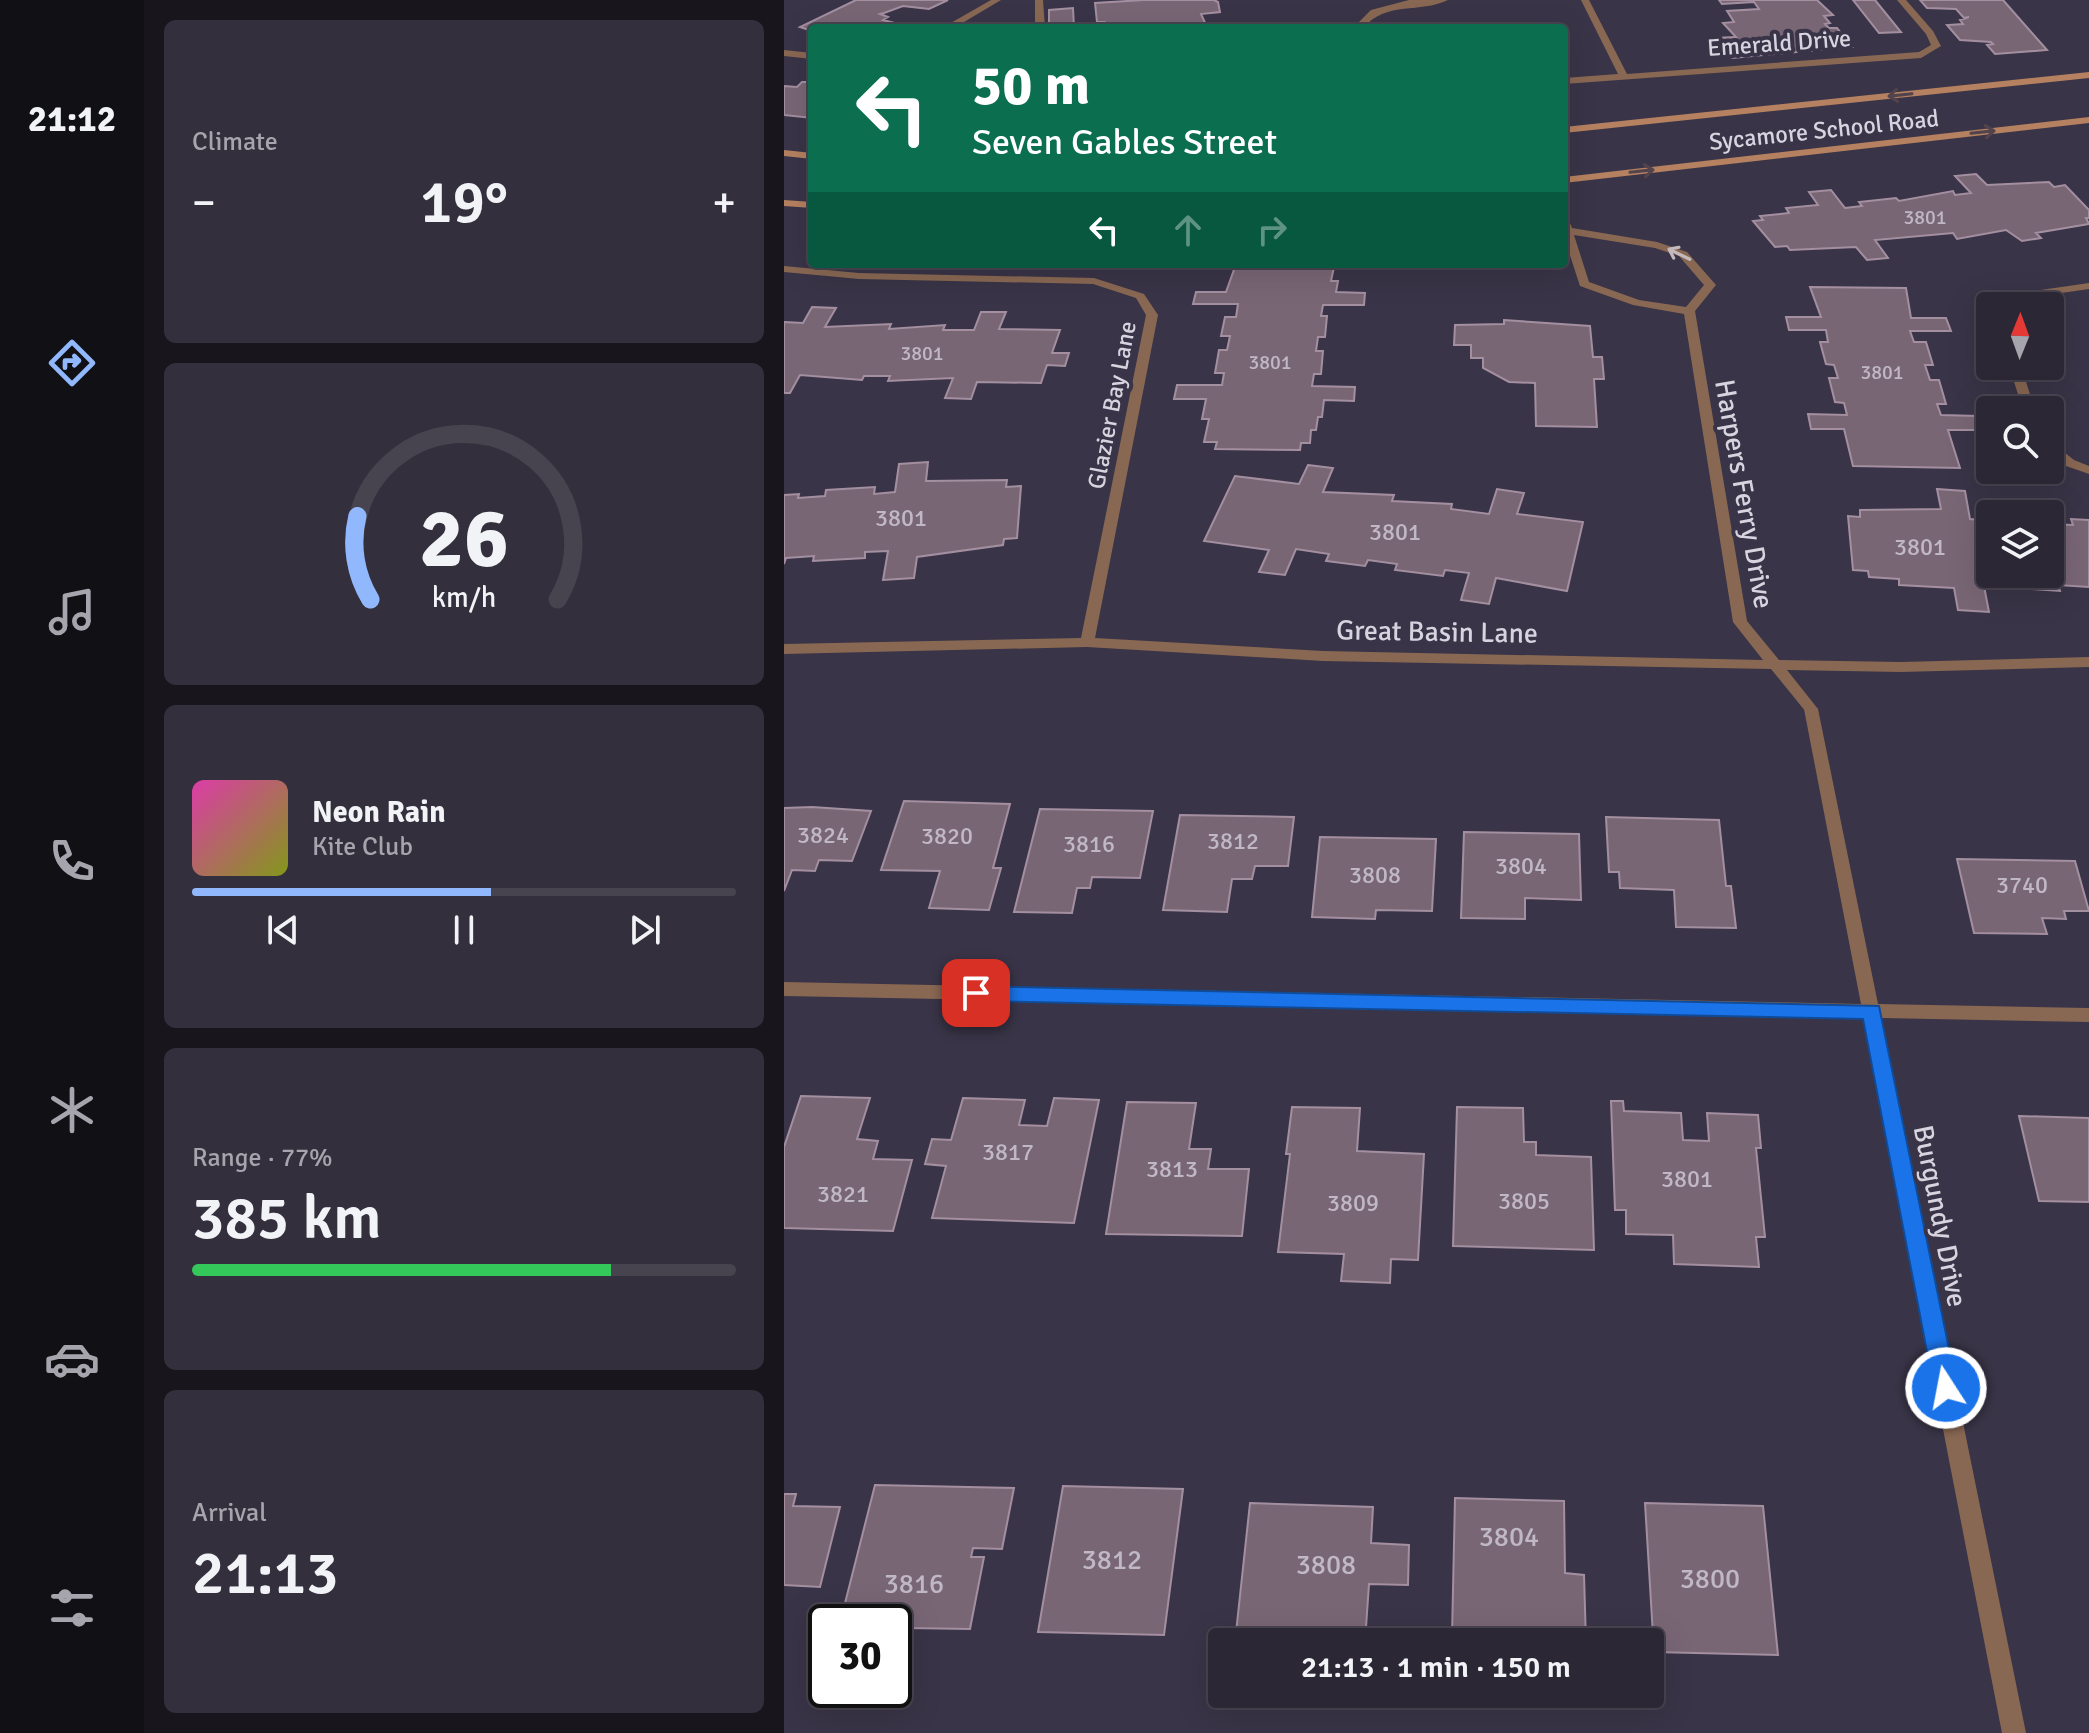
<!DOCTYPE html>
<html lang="en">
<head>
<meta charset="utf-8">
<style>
	body { margin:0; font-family:Signika,sans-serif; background:#332f3d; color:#f1f3f6; height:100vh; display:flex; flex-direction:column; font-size:30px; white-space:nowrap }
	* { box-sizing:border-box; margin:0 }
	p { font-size:26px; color:#a6a5ad }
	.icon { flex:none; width:44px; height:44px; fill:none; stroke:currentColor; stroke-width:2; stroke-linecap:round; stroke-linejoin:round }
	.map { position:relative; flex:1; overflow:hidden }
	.details { display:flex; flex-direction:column; gap:20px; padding:20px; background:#18151d; width:640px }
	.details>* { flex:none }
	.guide { position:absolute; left:24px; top:24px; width:760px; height:244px; border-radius:8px; box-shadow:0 8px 32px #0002,0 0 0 2px #474450; background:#0b6e4f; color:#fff; overflow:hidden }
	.needle { width:52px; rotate:1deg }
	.fabs { position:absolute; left:1192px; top:292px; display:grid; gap:16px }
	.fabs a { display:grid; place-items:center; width:88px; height:88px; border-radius:8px; background:#2b2735; box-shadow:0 8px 32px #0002,0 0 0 2px #474450; font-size:40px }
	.speed { position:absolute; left:24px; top:1604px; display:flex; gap:16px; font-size:40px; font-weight:700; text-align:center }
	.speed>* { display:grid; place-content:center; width:104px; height:104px; border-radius:50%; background:#2b2735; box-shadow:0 8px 32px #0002,0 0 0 2px #474450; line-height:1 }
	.speed .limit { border:4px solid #111; border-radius:12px; background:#fff; color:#111 }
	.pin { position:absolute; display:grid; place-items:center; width:68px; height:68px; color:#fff; margin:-34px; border-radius:16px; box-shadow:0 4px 12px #0006 }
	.me { position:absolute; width:88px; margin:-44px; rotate:349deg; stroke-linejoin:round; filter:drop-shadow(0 0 6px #0008) }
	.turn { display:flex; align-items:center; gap:28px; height:168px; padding:0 32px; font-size:36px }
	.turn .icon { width:104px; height:104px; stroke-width:2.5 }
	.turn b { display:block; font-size:56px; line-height:68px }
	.lanes { display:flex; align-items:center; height:76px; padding:0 32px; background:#0003; justify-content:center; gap:40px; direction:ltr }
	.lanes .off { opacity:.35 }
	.big { font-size:60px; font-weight:600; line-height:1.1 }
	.details .widget { flex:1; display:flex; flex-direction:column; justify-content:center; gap:12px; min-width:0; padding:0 28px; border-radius:12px; background:#332f3d }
	.details .dial { align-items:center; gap:0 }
	.dial svg { height:208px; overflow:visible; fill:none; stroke:#474450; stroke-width:7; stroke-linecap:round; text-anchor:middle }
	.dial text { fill:#f1f3f6; stroke:none }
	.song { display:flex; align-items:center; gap:24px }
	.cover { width:96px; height:96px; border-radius:12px; background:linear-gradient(135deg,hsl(320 70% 55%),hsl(70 70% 35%)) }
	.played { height:8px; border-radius:4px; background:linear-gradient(90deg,#91b8fd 55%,#474450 55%) }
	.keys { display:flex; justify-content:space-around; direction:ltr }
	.heat { display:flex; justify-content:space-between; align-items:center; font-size:44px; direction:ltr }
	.charge { height:12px; border-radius:6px; background:linear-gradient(90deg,#34c759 77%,#474450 0) }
	.trip { position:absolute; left:424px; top:1628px; width:456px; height:80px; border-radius:8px; background:#2b2735; box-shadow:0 8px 32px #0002,0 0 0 2px #474450; font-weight:600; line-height:80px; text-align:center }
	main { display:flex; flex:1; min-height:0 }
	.menu { display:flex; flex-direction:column; width:144px; justify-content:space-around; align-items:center; background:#111015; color:#a6a5ad }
	.menu .icon { width:56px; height:56px }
	.menu .current { color:#91b8fd }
	.menu b { font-size:36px; color:#f1f3f6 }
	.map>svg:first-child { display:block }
	.building { fill:#796675; stroke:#a38fa0; stroke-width:2 }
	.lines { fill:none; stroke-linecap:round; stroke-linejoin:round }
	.lane { fill:#896853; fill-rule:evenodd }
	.street { fill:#896853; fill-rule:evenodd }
	.secondary { fill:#b58160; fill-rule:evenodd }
	.oneway { stroke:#52434c }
	.oneway2 { stroke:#c4b9bd }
	.route { fill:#1a73e8; stroke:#114b97; stroke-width:2 }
	.labels { text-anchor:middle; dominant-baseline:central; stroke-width:8; stroke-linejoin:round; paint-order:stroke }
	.far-number-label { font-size:20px; fill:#c0b8c5 }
	.far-street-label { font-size:24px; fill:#d7d4e0; stroke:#393447 }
	.number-label { font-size:24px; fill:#c0b8c5 }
	.street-label { font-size:28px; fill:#d7d4e0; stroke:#393447 }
	.near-number-label { font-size:28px; fill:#c0b8c5 }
</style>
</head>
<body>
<main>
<nav class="menu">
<b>21:12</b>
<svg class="icon current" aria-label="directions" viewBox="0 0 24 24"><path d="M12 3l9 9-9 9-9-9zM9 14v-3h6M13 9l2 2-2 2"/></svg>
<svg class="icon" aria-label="music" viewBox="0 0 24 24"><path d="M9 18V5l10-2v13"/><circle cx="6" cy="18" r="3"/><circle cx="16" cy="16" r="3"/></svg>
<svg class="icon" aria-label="phone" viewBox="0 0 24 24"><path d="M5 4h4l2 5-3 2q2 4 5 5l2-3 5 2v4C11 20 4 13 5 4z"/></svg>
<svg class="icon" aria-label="climate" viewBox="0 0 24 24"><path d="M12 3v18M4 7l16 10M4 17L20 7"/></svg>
<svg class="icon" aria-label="car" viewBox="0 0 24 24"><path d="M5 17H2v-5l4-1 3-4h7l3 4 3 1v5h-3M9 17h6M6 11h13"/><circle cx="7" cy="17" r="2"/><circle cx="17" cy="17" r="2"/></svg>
<svg class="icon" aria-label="filters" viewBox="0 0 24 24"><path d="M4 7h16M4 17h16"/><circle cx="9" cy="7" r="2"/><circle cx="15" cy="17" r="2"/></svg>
</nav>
<section class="details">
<div class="widget"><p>Climate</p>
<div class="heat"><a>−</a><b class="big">19°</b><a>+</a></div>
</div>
<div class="widget dial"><svg viewBox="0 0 100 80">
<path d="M14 69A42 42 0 1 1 86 69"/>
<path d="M14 69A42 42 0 0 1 9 37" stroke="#91b8fd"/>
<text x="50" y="56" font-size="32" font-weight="700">26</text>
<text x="50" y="72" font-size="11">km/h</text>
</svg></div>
<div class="widget">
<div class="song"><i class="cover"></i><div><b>Neon Rain</b><p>Kite Club</p></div></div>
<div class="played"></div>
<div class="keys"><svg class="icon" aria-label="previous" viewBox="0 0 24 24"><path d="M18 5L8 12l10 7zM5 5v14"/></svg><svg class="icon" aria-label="pause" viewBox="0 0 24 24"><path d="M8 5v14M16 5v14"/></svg><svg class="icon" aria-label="next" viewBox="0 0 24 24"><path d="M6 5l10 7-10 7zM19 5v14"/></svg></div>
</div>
<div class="widget"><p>Range · 77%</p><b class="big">385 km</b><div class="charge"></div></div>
<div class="widget"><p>Arrival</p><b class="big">21:13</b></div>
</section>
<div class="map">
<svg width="1305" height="1733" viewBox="0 0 1305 1733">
	<rect width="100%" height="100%" fill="#393447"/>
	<path class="building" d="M72 0H164L145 9 119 6 100 13 96 14 104 17 99 20 111 23 102 28 28 31 16 27Z
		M359 0H430L434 2 436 12 417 14 423 27 410 28H316L320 22H313L311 3Z
		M935 0H1033L1049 15 1040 16 1046 23 1041 24 1045 28H1053L1068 47 948 58 931 38 952 37 939 23 950 22 943 11 975 9 970 2 938 4Z
		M1069 0H1091L1117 32 1095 33Z
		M1136 0H1219L1263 50 1211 54 1203 45 1209 44 1207 42 1176 40 1163 25 1179 24 1176 20 1185 17 1180 18 1172 9 1143 8Z
		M289 8 290 28H265V10Z
		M18 82H28V118L0 115V86L13 87Z
		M1192 174 1203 185 1265 182 1270 187 1281 185 1305 210V218H1302L1305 224 1252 233 1257 238 1238 241 1222 230 1173 239 1169 233 1091 240 1104 258 1083 260 1072 247 1006 250 1003 246 991 247 969 221 979 220 976 216 1005 213 1002 208 1034 205 1025 192 1047 190 1061 208 1078 206 1075 202 1112 198 1115 201 1169 191 1171 195 1187 193 1171 176Z
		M452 264H545V267H550L547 281H554L552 292 581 293 580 305H539L537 316H543L541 337H534L532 351H539L537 374H530L528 386 571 387 570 401 540 400 538 417H534L532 430H527L526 443H517L516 450 431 449 433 442H420L425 419H418L422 399H390L393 385H438L440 373H431L435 350H443L446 336H437L441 317H452L454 304H409L412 292H442Z
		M1026 287 1122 288 1127 318H1162L1167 331H1126L1130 342H1142L1149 365H1141L1146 380H1155L1162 404H1153L1157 415 1195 416 1200 430H1164L1176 468 1069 466 1060 429H1027L1024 414 1063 415 1060 403 1051 402 1045 378H1054L1050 365 1042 364 1036 342H1044L1042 330H1005L1002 317H1037Z
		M28 307 52 308 41 327 107 324 105 329 161 325 159 330H190L197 312H222L215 329 276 330 268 353H285L281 366 263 365 257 383 193 382 187 399 161 398 169 378 104 381 106 376H80L78 380 16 375 6 393H0V322L19 323Z
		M720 320 806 326 809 357H818L820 379H810L813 427 752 426 751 383 725 382 699 368V358H687V345H670L671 325 720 324Z
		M144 462 142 481 223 480 222 487 237 486 233 538 220 539 219 545 133 557 130 578 99 580 104 551 81 552V558L29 561 30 556 2 558 0 564V495L15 494 14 498 41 496 42 490 91 487 90 494 111 492 115 464Z
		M524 465 549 468 539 492 610 495 608 501 668 504 667 509 705 514 713 489 740 493 733 514 799 522 783 591 712 578 705 604 677 600 685 573 661 570 659 576 611 570 613 564 584 560 581 566 542 561 545 554 512 549 501 575 475 572 485 550 420 541 451 476 515 484Z
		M1153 489 1181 491 1186 519 1206 521V574H1266V524L1289 525 1287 519 1305 520V587L1274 585 1276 591 1233 588 1231 582 1199 581 1205 612 1174 610 1170 588 1115 585V579L1085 577 1084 571 1069 570 1064 516 1076 517V510L1157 509Z
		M120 801 226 804 209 868H217L205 910 145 908 156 871 97 870Z
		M28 807 87 811 68 861 35 860 31 871 8 870 0 891V808Z
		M256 809 369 811 356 878 308 877 306 888H293L288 913 230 912Z
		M396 815 510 817 504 866H471L468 879H448L443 912 379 910Z
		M822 817 935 820 942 886H947L952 928 892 927 890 890 836 888 835 872H825Z
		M680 832 795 834 797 900 741 898V919L677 918Z
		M536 837 652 839 648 911 592 910 591 919 528 917Z
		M1173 859 1291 861 1305 911H1280L1282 919 1258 918 1263 934 1190 933Z
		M17 1096 86 1098 73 1139 94 1141 89 1159 128 1160 109 1231 0 1228V1147Z
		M179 1098 241 1100 235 1125 263 1126 270 1098 315 1100 290 1223 148 1218 162 1166 141 1164 148 1139 167 1140Z
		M827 1101H839L840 1111 897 1113 899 1140 925 1141 923 1113 974 1115 977 1148H972L981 1237H972L975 1267 890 1264 889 1235 842 1234V1210H831Z
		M343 1102 412 1103 405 1149H427L424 1169H465L458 1236 322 1234Z
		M508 1107 576 1108 573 1151 640 1154 634 1260 607 1259 606 1283 557 1281 560 1254 494 1252 506 1154H502Z
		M673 1107 739 1108 740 1142H752V1155L807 1157 810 1250 669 1246Z
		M1235 1116 1305 1118V1202L1255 1201Z
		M91 1485 230 1488 218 1549 189 1548 187 1557H200L186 1629 123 1628 126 1613 59 1611Z
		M279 1486 399 1489 380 1635 254 1632Z
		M0 1494H12L9 1506 56 1507 36 1587 0 1585Z
		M671 1498 780 1501 781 1573 800 1575 802 1642 668 1635Z
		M466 1503 589 1507 587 1543 625 1545 624 1585 585 1584 581 1642H451Z
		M861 1503 979 1506 994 1655 870 1652Z"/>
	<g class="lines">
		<path class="lane" d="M207 0H217L170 28H158Z
			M251 0H259L261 28H251Z
			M625 0H664C635 14 604 0 579 28H569L587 10Z
			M797 0H805L843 74 1135 52 1147 45 1142 34 1113 0H1122L1149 31 1157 46 1137 58 780 84V78L834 74Z
			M0 50 28 53V59L0 56Z
			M780 217 784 218 788 228 873 242 903 252 932 285 911 311 963 621 995 660 1117 662 1305 657V667L1117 672 1003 670 1034 709 1027 714 1022 712 987 669 539 661 303 647 0 654V644L297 638 362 315 352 298 309 284 75 279 0 272V266L75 273 310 278 360 294 374 315 311 638 539 651 979 660 949 622 900 314 849 305 796 286 780 237ZM790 235 871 248 895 256 920 285 902 307 855 300 805 282Z
			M1305 283V289L1236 299 1226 306H1213L1229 294Z
			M1225 366H1237L1251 410H1239Z
			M1266 441 1290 460 1305 466V474L1282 466 1266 452Z"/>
		<path class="street" d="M1027 704 1034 709 1094 1004 1305 1008V1022L1097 1018 1242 1733H1218L1079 1017 0 996V982L1077 1004 1020 709Z"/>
		<path class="secondary" d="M1305 72V78L780 133V127Z
			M1305 117V123L780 183V177Z
			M0 150 28 153V159L0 156Z
			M0 200 28 202V208L0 206Z"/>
	</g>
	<defs><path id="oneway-shaft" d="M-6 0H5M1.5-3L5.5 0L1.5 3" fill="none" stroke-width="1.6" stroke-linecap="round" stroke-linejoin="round" transform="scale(2)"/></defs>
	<g class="oneway">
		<use href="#oneway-shaft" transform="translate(1116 95) rotate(174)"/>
		<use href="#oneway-shaft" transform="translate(1199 132) rotate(-6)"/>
		<use href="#oneway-shaft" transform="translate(858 171) rotate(-6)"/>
	</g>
	<use class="oneway2" href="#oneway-shaft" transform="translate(895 254) rotate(-154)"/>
	<path class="route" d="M192 986 1095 1006 1173 1388 1170 1396 1162 1399 1153 1396 1150 1388 1079 1019 192 1001 182 993Z"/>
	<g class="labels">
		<g class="far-number-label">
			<text x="1141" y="217">3801</text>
			<text x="138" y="353">3801</text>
			<text x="486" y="362">3801</text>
			<text x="1098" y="372">3801</text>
		</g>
		<g class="far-street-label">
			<text transform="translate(995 43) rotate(-4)">Emerald Drive</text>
			<text transform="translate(1040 130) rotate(-6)">Sycamore School Road</text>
			<text transform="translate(328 405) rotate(-79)">Glazier Bay Lane</text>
		</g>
		<g class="number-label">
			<text x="117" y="518">3801</text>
			<text x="611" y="532">3801</text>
			<text x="1136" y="547">3801</text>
			<text x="39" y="835">3824</text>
			<text x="163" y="836">3820</text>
			<text x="449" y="841">3812</text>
			<text x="305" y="844">3816</text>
			<text x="737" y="866">3804</text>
			<text x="591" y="875">3808</text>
			<text x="1238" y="885">3740</text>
			<text x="224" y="1152">3817</text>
			<text x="388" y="1169">3813</text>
			<text x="903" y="1179">3801</text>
			<text x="59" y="1194">3821</text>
			<text x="740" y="1201">3805</text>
			<text x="569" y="1203">3809</text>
		</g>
		<g class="street-label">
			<text transform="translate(960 494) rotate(80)">Harpers Ferry Drive</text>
			<text transform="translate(653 632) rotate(1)">Great Basin Lane</text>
			<text transform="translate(1156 1216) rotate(79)">Burgundy Drive</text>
		</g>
		<g class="near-number-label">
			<text x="725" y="1537">3804</text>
			<text x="328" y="1560">3812</text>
			<text x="542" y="1565">3808</text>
			<text x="926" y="1579">3800</text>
			<text x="130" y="1584">3816</text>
		</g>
	</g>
</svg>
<div class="fabs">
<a><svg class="needle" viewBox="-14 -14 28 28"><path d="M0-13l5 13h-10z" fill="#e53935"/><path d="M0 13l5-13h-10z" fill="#a6a5ad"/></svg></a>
<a><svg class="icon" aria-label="search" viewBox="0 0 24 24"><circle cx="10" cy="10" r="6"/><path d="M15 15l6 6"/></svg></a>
<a><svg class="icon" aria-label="layers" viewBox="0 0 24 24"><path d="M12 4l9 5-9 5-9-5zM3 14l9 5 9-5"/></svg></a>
</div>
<div class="speed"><div class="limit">30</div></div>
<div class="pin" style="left:192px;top:993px;background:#d93025"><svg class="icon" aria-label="arrive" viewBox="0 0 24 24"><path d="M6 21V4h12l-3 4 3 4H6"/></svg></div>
<svg class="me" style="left:1162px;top:1388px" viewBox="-20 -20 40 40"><circle r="17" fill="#1a73e8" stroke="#fff" stroke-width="3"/><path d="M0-11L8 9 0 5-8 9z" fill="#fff"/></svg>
<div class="trip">21:13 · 1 min · 150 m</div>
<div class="guide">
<div class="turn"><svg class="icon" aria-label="left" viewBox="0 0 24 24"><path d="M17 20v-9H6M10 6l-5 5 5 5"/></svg><div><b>50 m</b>Seven Gables Street</div></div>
<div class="lanes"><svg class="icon" aria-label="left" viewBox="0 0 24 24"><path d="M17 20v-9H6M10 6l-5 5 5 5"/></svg><svg class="icon off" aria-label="ahead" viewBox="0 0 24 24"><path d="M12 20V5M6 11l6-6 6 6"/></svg><svg class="icon off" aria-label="right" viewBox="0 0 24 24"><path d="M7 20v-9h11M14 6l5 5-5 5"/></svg></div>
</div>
</div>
</main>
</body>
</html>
